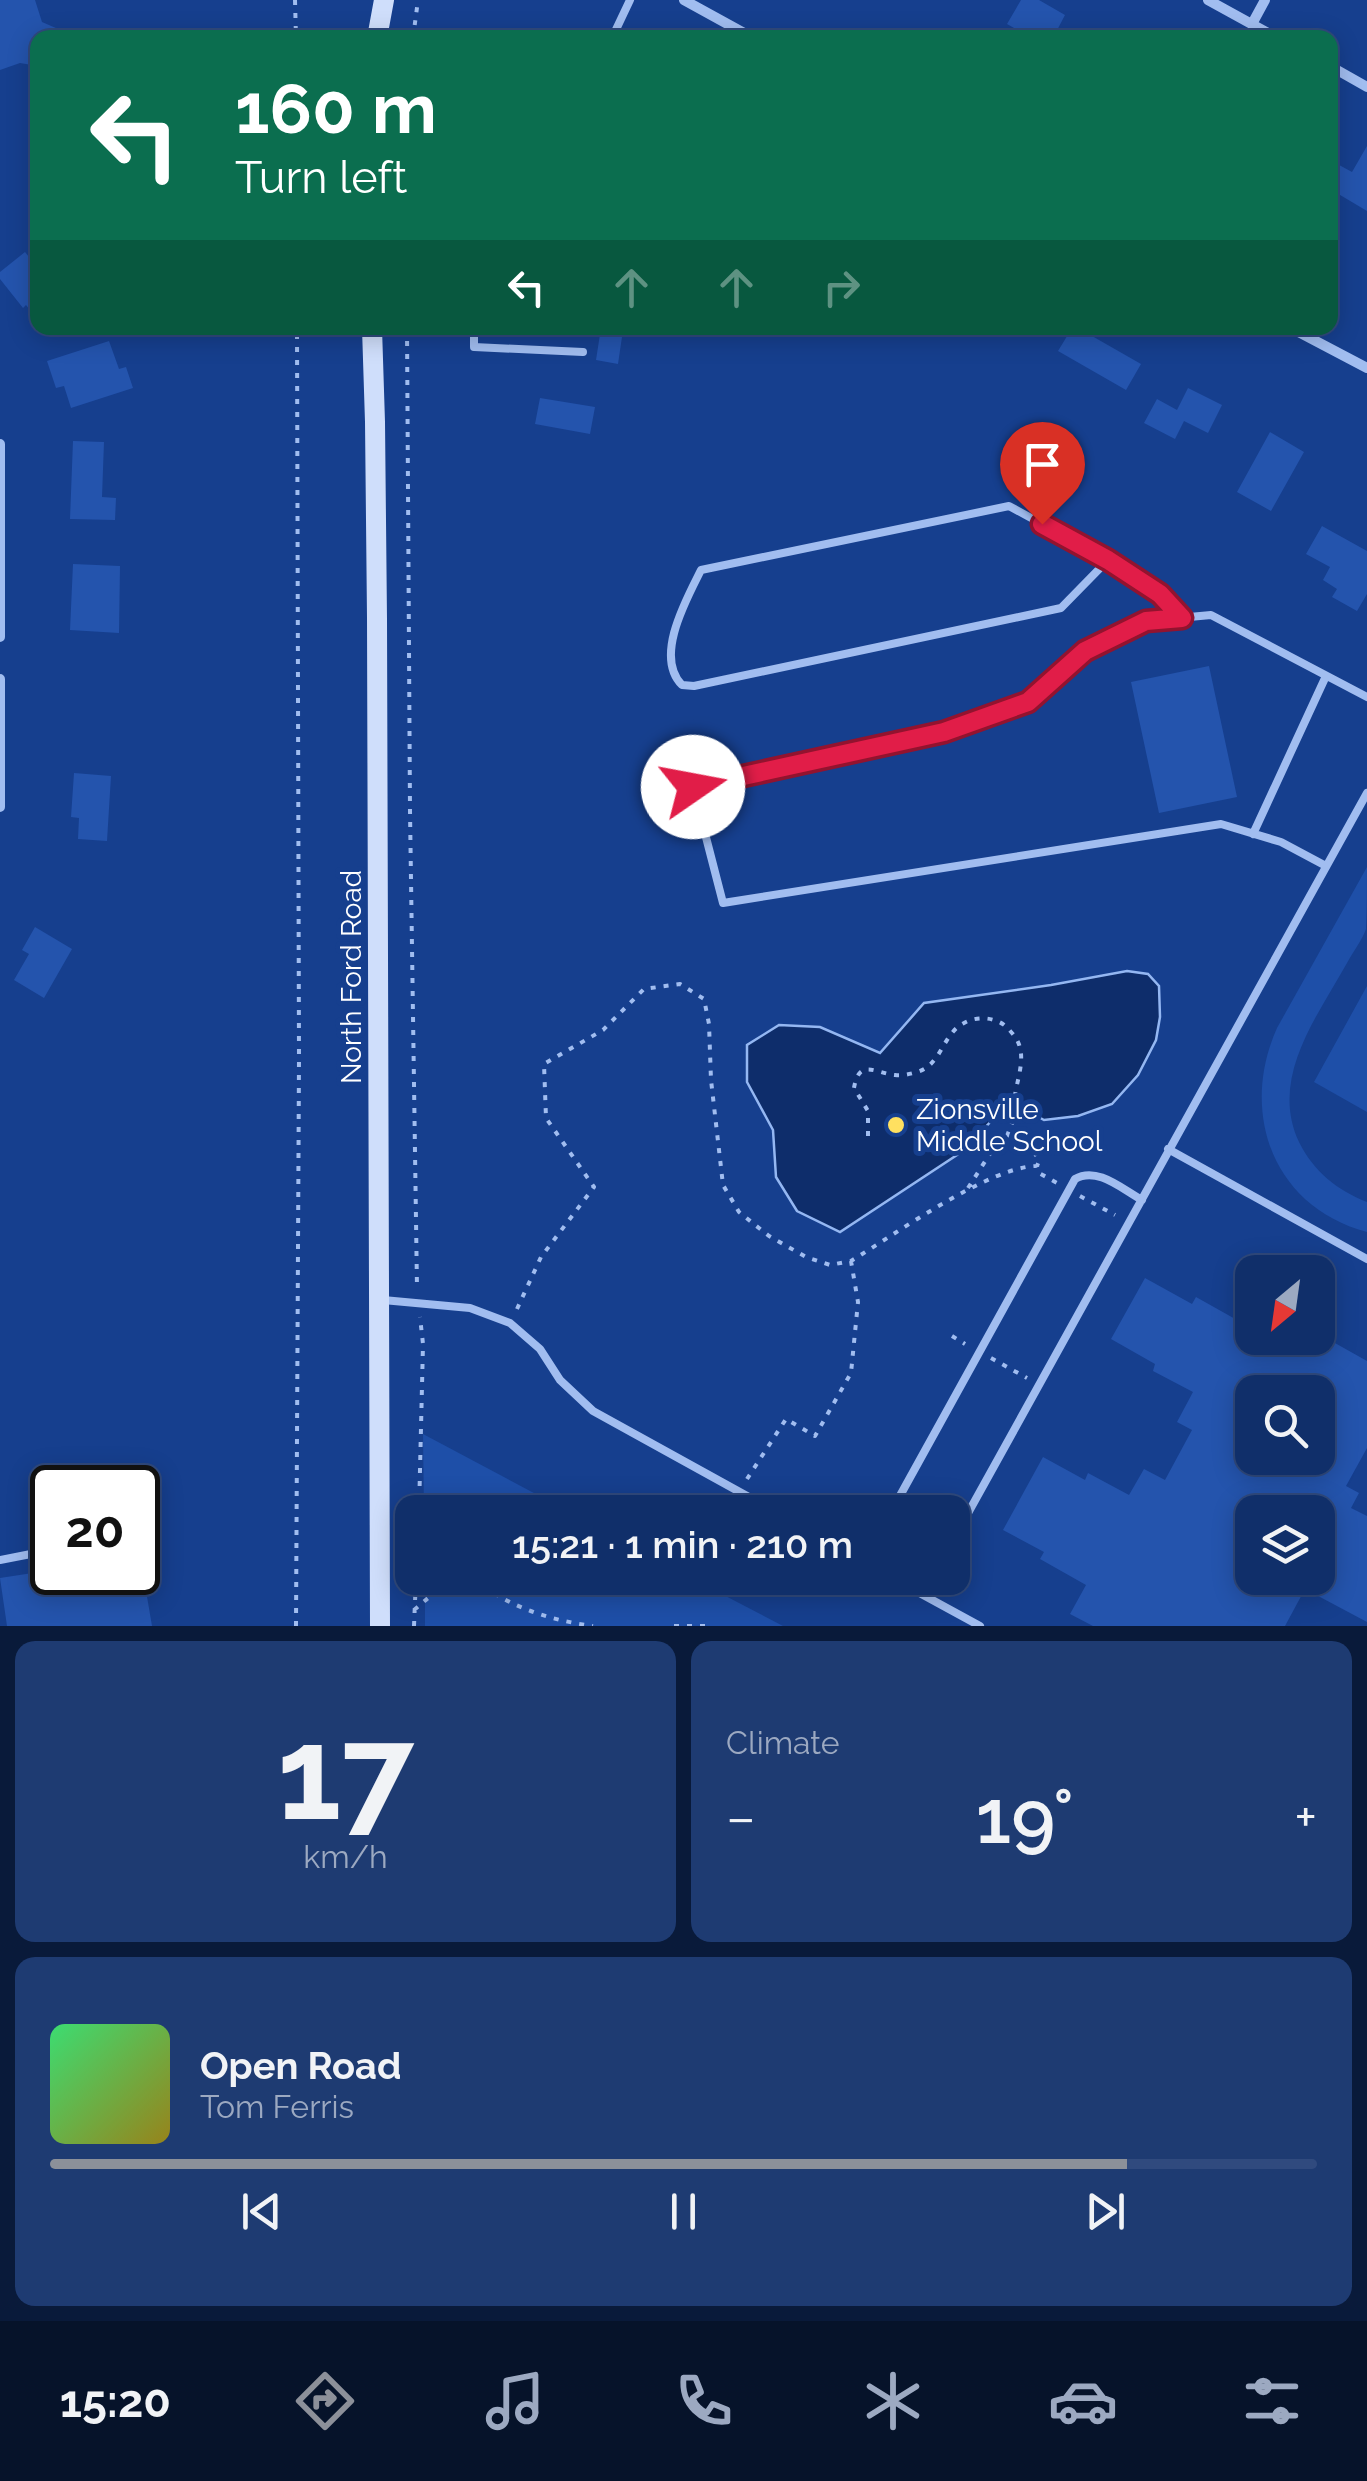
<!DOCTYPE html>
<html lang="en">
<head>
<meta charset="utf-8">
<style>
	body { margin:0; font-family:Raleway,sans-serif; background:#1e3b72; color:#f1f3f6; height:100vh; display:flex; flex-direction:column; font-size:38px; white-space:nowrap }
	* { box-sizing:border-box; margin:0 }
	p { font-size:32px; color:#9ca9c1 }
	.icon { flex:none; width:55px; height:55px; fill:none; stroke:currentColor; stroke-width:2; stroke-linecap:round; stroke-linejoin:round }
	.map { position:relative; height:1626px; overflow:hidden }
	.details { display:flex; flex-direction:column; gap:15px; padding:15px; background:#091a3a; flex:1 }
	.details>* { flex:none }
	.top-card { position:absolute; left:30px; top:30px; width:1308px; height:305px; border-radius:20px; box-shadow:0 5px 25px #0003,0 0 0 2px #304a7e; background:#0b6e4f; color:#fff; overflow:hidden }
	.needle { width:65px; rotate:209deg }
	.fabs { position:absolute; left:1235px; top:1255px; display:grid; gap:20px }
	.fabs a { display:grid; place-items:center; width:100px; height:100px; border-radius:20px; background:#102f6a; box-shadow:0 5px 25px #0003,0 0 0 2px #304a7e; font-size:50px }
	.speed { position:absolute; left:30px; top:1465px; display:flex; gap:20px; font-size:50px; font-weight:700; text-align:center }
	.speed>* { display:grid; place-content:center; width:130px; height:130px; border-radius:50%; background:#102f6a; box-shadow:0 5px 25px #0003,0 0 0 2px #304a7e; line-height:1 }
	.speed .limit { border:5px solid #111; border-radius:15px; background:#fff; color:#111 }
	.pin { position:absolute; display:grid; place-items:center; width:85px; height:85px; color:#fff; margin:-102px -42px; border-radius:50% 50% 50% 0; rotate:-45deg; box-shadow:0 0 10px #0007 }
	.pin .icon { rotate:45deg }
	.me { position:absolute; width:110px; margin:-55px; rotate:78deg; stroke-linejoin:round; filter:drop-shadow(0 0 8px #0008) }
	.turn { display:flex; align-items:center; gap:35px; height:210px; padding:0 40px; font-size:45px }
	.turn .icon { width:130px; height:130px; stroke-width:2.5 }
	.turn b { display:block; font-size:70px; line-height:85px }
	.lanes { display:flex; align-items:center; height:95px; padding:0 40px; background:#0003; justify-content:center; gap:50px; direction:ltr }
	.lanes .off { opacity:.35 }
	.big { font-size:75px; font-weight:600; line-height:1.1 }
	.details .widget { flex:1; display:flex; flex-direction:column; justify-content:center; gap:15px; min-width:0; padding:0 35px; border-radius:20px; background:#1e3b72 }
	.details .dial { align-items:center; gap:0 }
	.dial b { font-size:130px; line-height:1 }
	.song { display:flex; align-items:center; gap:30px }
	.cover { width:120px; height:120px; border-radius:15px; background:linear-gradient(135deg,hsl(140 70% 55%),hsl(50 70% 35%)) }
	.played { height:10px; border-radius:5px; background:linear-gradient(90deg,#8c9099 85%,#304a7e 85%) }
	.keys { display:flex; justify-content:space-around; direction:ltr }
	.heat { display:flex; justify-content:space-between; align-items:center; font-size:55px; direction:ltr }
	.details .tiles { flex:1; display:grid; gap:15px; grid-template-columns:1fr 1fr }
	.widget:last-child { grid-column:span 2 }
	.trip { position:absolute; left:395px; top:1495px; width:575px; height:100px; border-radius:20px; background:#102f6a; box-shadow:0 5px 25px #0003,0 0 0 2px #304a7e; font-weight:600; line-height:100px; text-align:center }
	.dock { display:flex; height:160px; justify-content:space-around; align-items:center; background:#06132a; color:#9ca9c1 }
	.dock .icon { width:70px; height:70px }
	.dock .active { color:#8c9099 }
	.dock b { font-size:45px; color:#f1f3f6 }
	.map>svg:first-child { display:block }
	.green { fill:#1e4fa8 }
	.water { fill:#0e2d6b; stroke:#94b7f2; stroke-width:2.5 }
	.building { fill:#2454ad; fill-rule:evenodd }
	.lines { fill:none; stroke-linecap:round; stroke-linejoin:round }
	.path { stroke:#a1bdf0; stroke-width:4; stroke-dasharray:5 8; stroke-linecap:butt }
	.lane { stroke:#a1bdf0; stroke-width:8 }
	.street { stroke:#a1bdf0; stroke-width:10 }
	.secondary { stroke:#cfdefb; stroke-width:20 }
	.route-casing { stroke:#92132f; stroke-width:25 }
	.route { stroke:#e11d48; stroke-width:18 }
	.poi-dot { fill:#ffe060; stroke:#163f8e; stroke-width:4 }
	.labels { text-anchor:middle; dominant-baseline:central; stroke-width:10; stroke-linejoin:round; paint-order:stroke }
	.street-label { font-size:28px; fill:#fff; stroke:#163f8e }
	.poi-label { font-size:28px; fill:#fff; stroke:#163f8e; text-anchor:start }
</style>
</head>
<body>
<div class="map">
<svg width="1367" height="1626" viewBox="0 0 1367 1626">
	<rect width="100%" height="100%" fill="#163f8e"/>
	<path class="green" d="M1367 867C1367 883 1367 914 1366 929 1362 940 1353 952 1347 963 1317 1017 1269 1078 1299 1142 1314 1172 1337 1190 1367 1202V1232C1273 1207 1239 1113 1277 1028Z
		M1367 986V1112L1314 1082Z
		M423 1434 564 1509 569 1512H424Z
		M425 1578H691L783 1626H425Z"/>
	<path class="water" d="M1127 971 1148 974 1159 986 1160 1017 1156 1040 1138 1075 1112 1104 1078 1116 1044 1120 1010 1101 963 1151 840 1232 797 1211 776 1177 773 1130 747 1082V1045L779 1025 820 1027 880 1053 924 1003 1051 985Z"/>
	<path class="building" d="M0 0H35L42 22 79 38H38V66L20 63 0 70Z
		M1021 0H1039L1065 15 1053 38H1032L1007 24Z
		M1367 146V211L1330 189V160L1352 172Z
		M25 252 38 268V320L26 305 23 308 0 279V272Z
		M1072 328H1078L1141 364 1126 390 1058 351Z
		M600 334 622 337 618 364 596 360Z
		M109 341 119 369 126 367 133 388 71 408 64 386 56 388 47 361Z
		M1188 388 1222 405 1208 433 1184 421 1175 439 1144 423 1157 399 1177 410Z
		M540 398 595 407 590 434 535 424Z
		M1270 432 1304 452 1271 511 1237 492Z
		M73 441 104 442 102 497 116 498 115 520 70 519Z
		M1322 526 1367 551V594L1357 611 1332 597 1337 589 1323 580 1330 567 1306 554Z
		M73 564 120 566 119 633 70 630Z
		M1209 666 1237 797 1159 813 1131 682Z
		M74 773 111 776 107 841 78 839 79 818 71 817Z
		M35 927 72 949 44 998 14 980 29 954 22 950Z
		M1145 1278 1192 1304 1196 1297 1237 1320 1252 1291V1338H1326L1367 1361V1448L1346 1486 1359 1493 1351 1508 1367 1516V1622L1305 1589 1285 1626H1093L1070 1614 1086 1585 1040 1559 1044 1552 1003 1530 1043 1457 1085 1480 1088 1473 1129 1495 1144 1469 1165 1480 1192 1430 1177 1422 1193 1392 1153 1371 1155 1364 1111 1339ZM1252 1392H1318V1458H1252ZM1252 1512H1318V1578H1252Z
		M52 1570V1572H86L88 1582 143 1573 152 1626H7L0 1578Z"/>
	<g class="lines">
		<path class="path" d="M295 0 296 38
			M413 38 418 0
			M407 328 410 811 417 1288
			M868 1136V1111L854 1088C859 1058 875 1073 895 1075 902 1076 910 1074 917 1072 942 1065 942 1034 964 1023 973 1018 984 1017 994 1020 1003 1023 1006 1026 1012 1033 1033 1056 1011 1086 1014 1114 1015 1126 1033 1148 1039 1161L1037 1166
			M968 1188 993 1149 1007 1136 1014 1118
			M1080 1196 1115 1215
			M517 1309 541 1257 594 1187 546 1118 544 1064 603 1030 644 989 680 984 704 999 709 1024 711 1080 723 1185 739 1212 769 1236 806 1257 830 1265 851 1261C894 1235 990 1166 1037 1166L1039 1173 1059 1184
			M952 1336 965 1344
			M991 1358 1027 1378
			M747 1479 786 1419 815 1436 851 1373 858 1302 851 1261
			M420 1500 427 1512
			M419 1512 423 1344 420 1317
			M473 1578C508 1607 549 1620 593 1626
			M414 1610C435 1592 445 1582 474 1579
			M296 1626 299 1059 297 328
			M414 1626 416 1578
			M674 1626H711"/>
		<path class="lane" d="M612 38 630 0
			M474 328V347L583 352
			M1108 560 1061 608 694 686 682 685C654 657 686 600 701 570L1009 506 1108 560 1160 594 1182 618
			M1253 834 1326 676
			M1326 866 1281 842 1221 824 723 903 693 787 944 732 1028 702 1085 651 1146 621 1211 615 1367 697
			M1168 1149 1367 1259
			M383 1300 470 1308 510 1323 540 1349 560 1380 593 1411 776 1512
			M891 1512 1075 1179C1097 1166 1122 1189 1142 1200
			M952 1542 1367 793
			M0 1560 41 1552
			M892 1578 980 1626
			M924 1595 933 1578"/>
		<path class="street" d="M684 0 753 38
			M1208 0 1277 38
			M1252 24 1265 0
			M1330 66 1367 87
			M1291 328 1367 368
			M0 444V637
			M0 679V807"/>
		<path class="secondary" d="M377 38 384 0
			M372 328 375 422 377 618 380 1626"/>
	</g>
	<g class="lines">
		<defs>
			<path id="route" d="M693 787 944 732 1028 702 1085 651 1146 621 1182 618 1160 594 1108 560 1042 524"/>
		</defs>
		<use href="#route" class="route-casing"/>
		<use href="#route" class="route"/>
	</g>
	<circle class="poi-dot" cx="896" cy="1125" r="10"/>
	<g class="labels">
		<g class="street-label">
			<text transform="translate(351 977) rotate(-90)">North Ford Road</text>
		</g>
		<g class="poi-label">
			<text x="916" y="1109">Zionsville<tspan x="916" dy="32">Middle School</tspan></text>
		</g>
	</g>
</svg>
<div class="fabs">
<a><svg class="needle" viewBox="-14 -14 28 28"><path d="M0-13l5 13h-10z" fill="#e53935"/><path d="M0 13l5-13h-10z" fill="#9ca9c1"/></svg></a>
<a><svg class="icon" aria-label="search" viewBox="0 0 24 24"><circle cx="10" cy="10" r="6"/><path d="M15 15l6 6"/></svg></a>
<a><svg class="icon" aria-label="layers" viewBox="0 0 24 24"><path d="M12 4l9 5-9 5-9-5zM3 14l9 5 9-5"/></svg></a>
</div>
<div class="speed"><div class="limit">20</div></div>
<div class="pin" style="left:1042px;top:524px;background:#d93025"><svg class="icon" aria-label="arrive" viewBox="0 0 24 24"><path d="M6 21V4h12l-3 4 3 4H6"/></svg></div>
<svg class="me" style="left:693px;top:787px" viewBox="-20 -20 40 40"><circle r="19" fill="#fff"/><path d="M0-13L10 11 0 6-10 11z" fill="#e11d48"/></svg>
<div class="trip">15:21 · 1 min · 210 m</div>
<div class="top-card">
<div class="turn"><svg class="icon" aria-label="left" viewBox="0 0 24 24"><path d="M17 20v-9H6M10 6l-5 5 5 5"/></svg><div><b>160 m</b>Turn left</div></div>
<div class="lanes"><svg class="icon" aria-label="left" viewBox="0 0 24 24"><path d="M17 20v-9H6M10 6l-5 5 5 5"/></svg><svg class="icon off" aria-label="ahead" viewBox="0 0 24 24"><path d="M12 20V5M6 11l6-6 6 6"/></svg><svg class="icon off" aria-label="ahead" viewBox="0 0 24 24"><path d="M12 20V5M6 11l6-6 6 6"/></svg><svg class="icon off" aria-label="right" viewBox="0 0 24 24"><path d="M7 20v-9h11M14 6l5 5-5 5"/></svg></div>
</div>
</div>
<section class="details">
<div class="tiles">
<div class="widget dial"><b>17</b><p>km/h</p></div>
<div class="widget"><p>Climate</p>
<div class="heat"><a>−</a><b class="big">19°</b><a>+</a></div>
</div>
<div class="widget">
<div class="song"><i class="cover"></i><div><b>Open Road</b><p>Tom Ferris</p></div></div>
<div class="played"></div>
<div class="keys"><svg class="icon" aria-label="previous" viewBox="0 0 24 24"><path d="M18 5L8 12l10 7zM5 5v14"/></svg><svg class="icon" aria-label="pause" viewBox="0 0 24 24"><path d="M8 5v14M16 5v14"/></svg><svg class="icon" aria-label="next" viewBox="0 0 24 24"><path d="M6 5l10 7-10 7zM19 5v14"/></svg></div>
</div>
</div>
</section>
<nav class="dock">
<b>15:20</b>
<svg class="icon active" aria-label="directions" viewBox="0 0 24 24"><path d="M12 3l9 9-9 9-9-9zM9 14v-3h6M13 9l2 2-2 2"/></svg>
<svg class="icon" aria-label="music" viewBox="0 0 24 24"><path d="M9 18V5l10-2v13"/><circle cx="6" cy="18" r="3"/><circle cx="16" cy="16" r="3"/></svg>
<svg class="icon" aria-label="phone" viewBox="0 0 24 24"><path d="M5 4h4l2 5-3 2q2 4 5 5l2-3 5 2v4C11 20 4 13 5 4z"/></svg>
<svg class="icon" aria-label="climate" viewBox="0 0 24 24"><path d="M12 3v18M4 7l16 10M4 17L20 7"/></svg>
<svg class="icon" aria-label="car" viewBox="0 0 24 24"><path d="M5 17H2v-5l4-1 3-4h7l3 4 3 1v5h-3M9 17h6M6 11h13"/><circle cx="7" cy="17" r="2"/><circle cx="17" cy="17" r="2"/></svg>
<svg class="icon" aria-label="filters" viewBox="0 0 24 24"><path d="M4 7h16M4 17h16"/><circle cx="9" cy="7" r="2"/><circle cx="15" cy="17" r="2"/></svg>
</nav>
</body>
</html>
